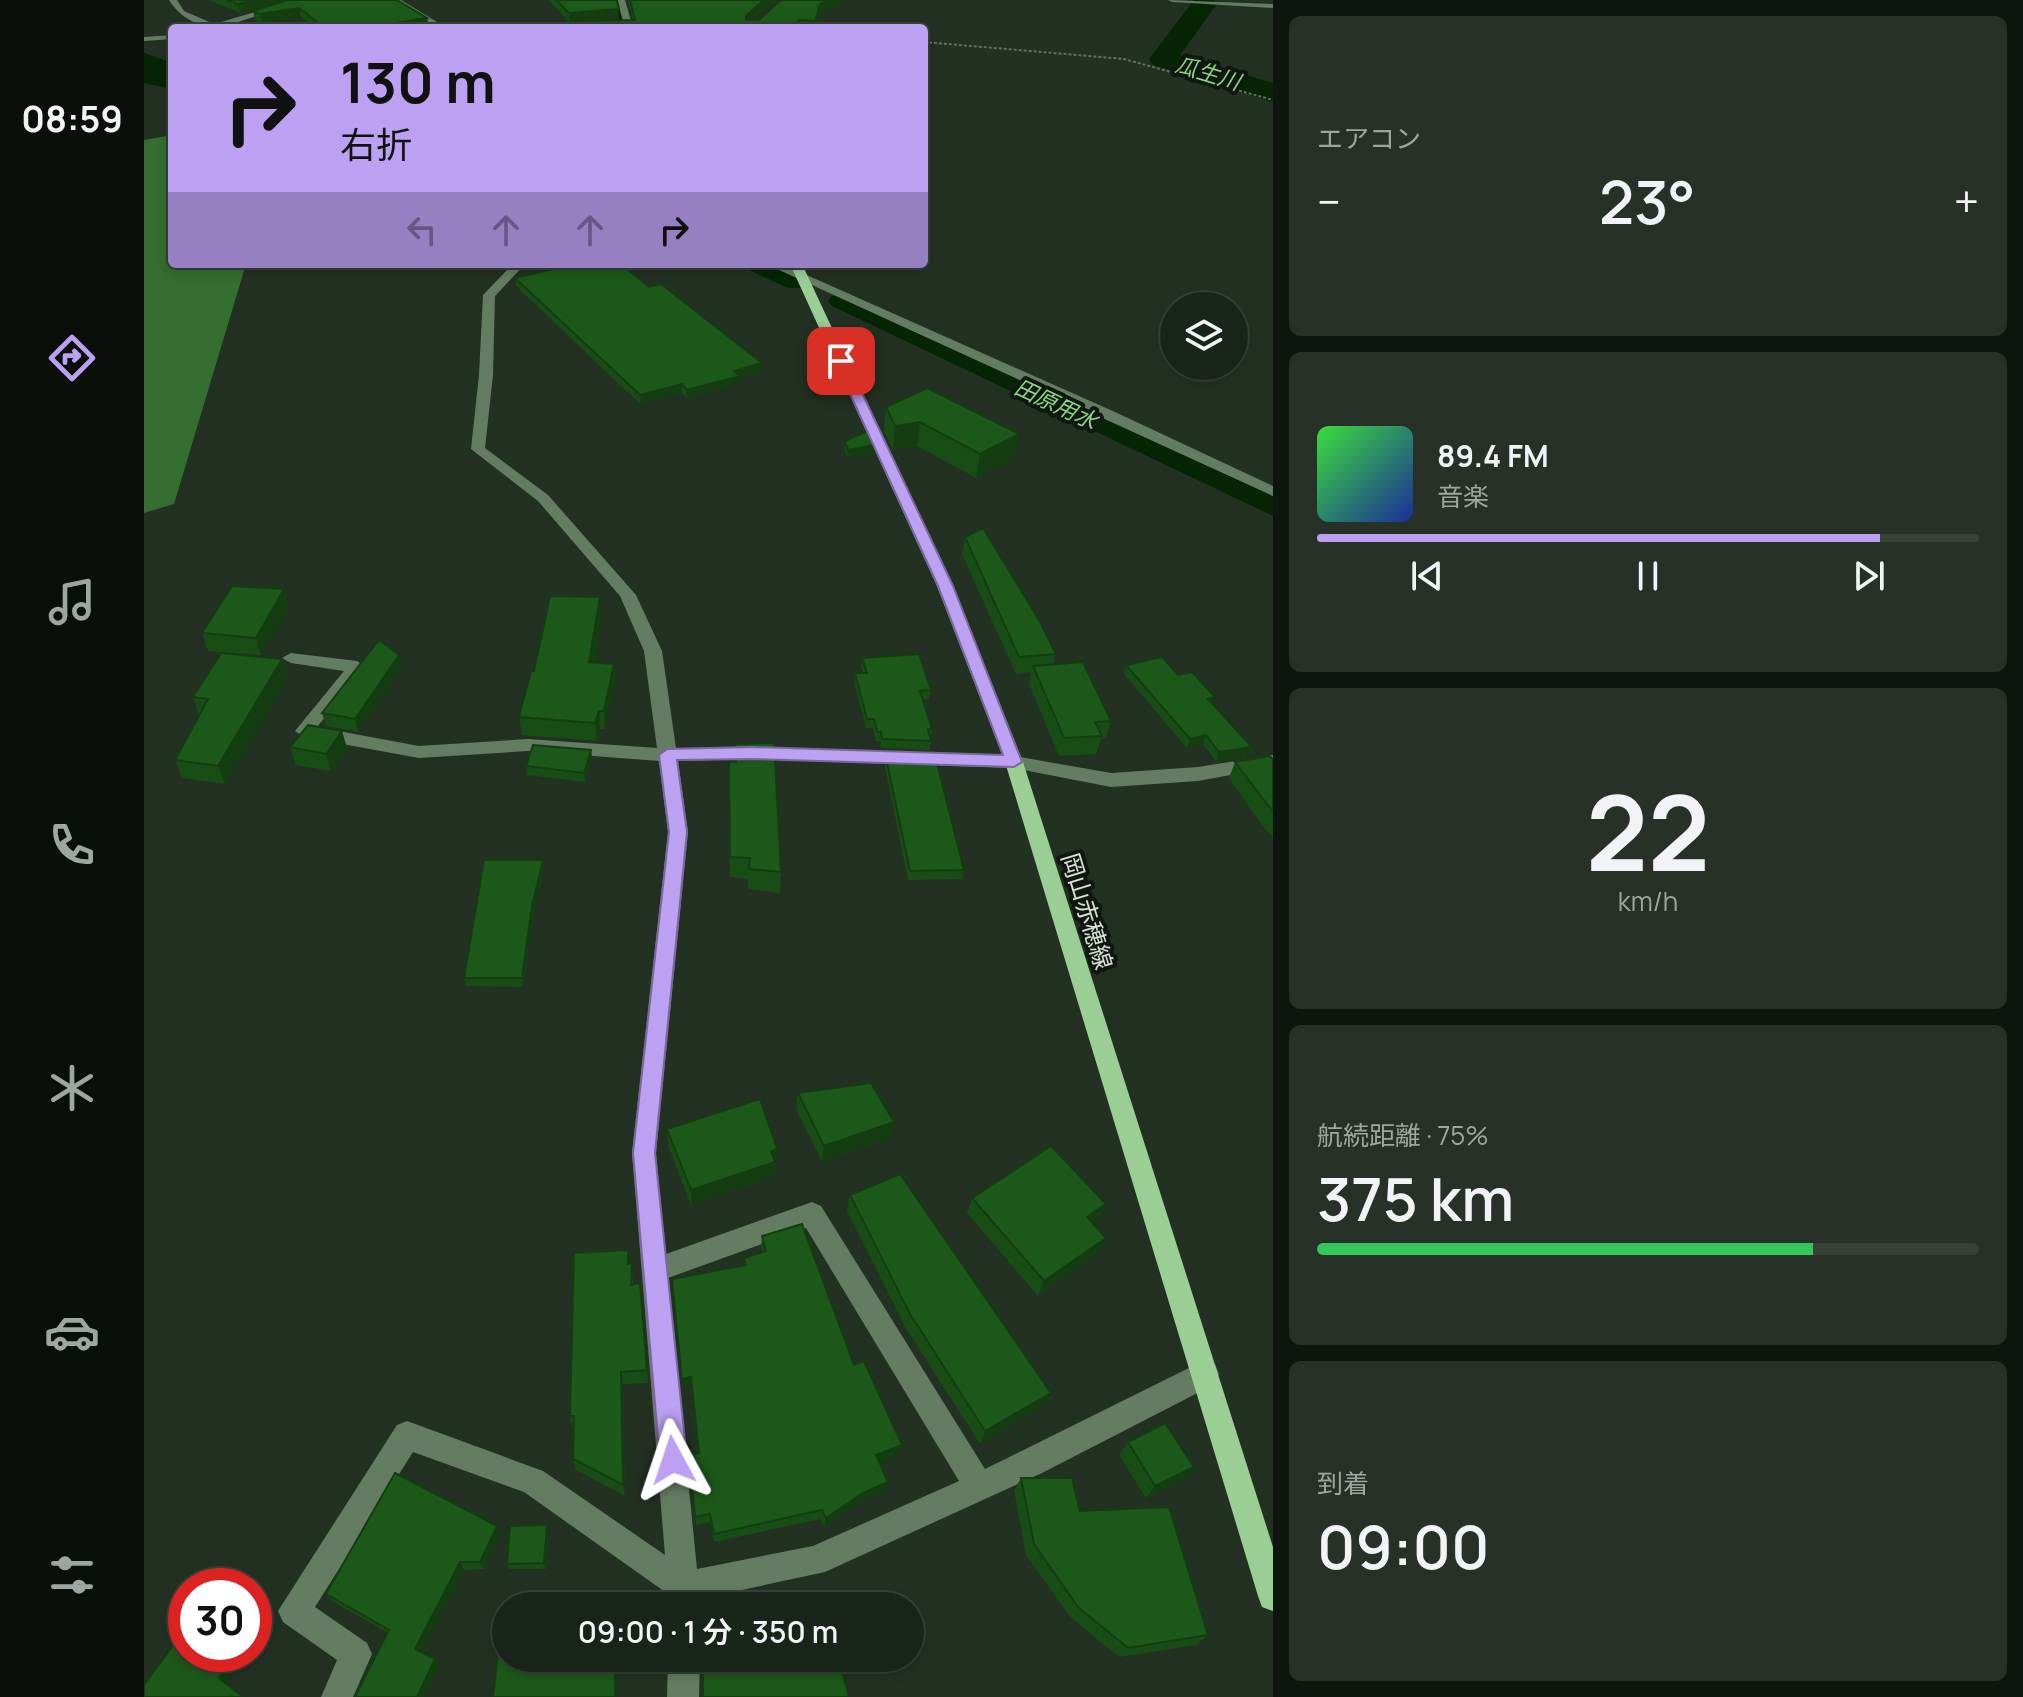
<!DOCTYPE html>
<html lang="ja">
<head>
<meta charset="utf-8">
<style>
	body { margin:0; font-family:Manrope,"Noto Sans JP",sans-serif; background:#273127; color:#f1f3f6; height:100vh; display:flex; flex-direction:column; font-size:30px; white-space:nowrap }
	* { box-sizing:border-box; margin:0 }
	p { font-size:26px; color:#9fa5a2 }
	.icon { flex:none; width:44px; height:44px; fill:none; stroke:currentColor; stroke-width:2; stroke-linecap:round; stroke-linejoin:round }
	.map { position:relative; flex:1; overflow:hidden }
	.details { display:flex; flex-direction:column; gap:16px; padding:16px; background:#0e140e; width:750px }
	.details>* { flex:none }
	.top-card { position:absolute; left:24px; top:24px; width:760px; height:244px; border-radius:8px; box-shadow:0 4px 12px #0003,0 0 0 2px #384239; background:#bca0f2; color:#111; overflow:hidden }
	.buttons { position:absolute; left:1016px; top:292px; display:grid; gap:16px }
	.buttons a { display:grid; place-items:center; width:88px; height:88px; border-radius:50%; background:#1a251a; box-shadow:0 4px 12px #0003,0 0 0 2px #384239; font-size:40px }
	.speed { position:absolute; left:24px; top:1568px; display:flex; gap:16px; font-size:40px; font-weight:700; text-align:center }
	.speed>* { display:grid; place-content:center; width:104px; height:104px; border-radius:50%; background:#1a251a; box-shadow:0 4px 12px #0003,0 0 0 2px #384239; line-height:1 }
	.speed .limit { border:12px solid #d22; background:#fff; color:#111 }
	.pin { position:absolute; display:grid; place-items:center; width:68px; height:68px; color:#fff; margin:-34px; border-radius:16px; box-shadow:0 4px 12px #0006 }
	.me { position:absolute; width:88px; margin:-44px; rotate:355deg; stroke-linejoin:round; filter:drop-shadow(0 0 6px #0008) }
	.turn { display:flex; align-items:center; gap:28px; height:168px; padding:0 40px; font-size:36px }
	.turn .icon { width:104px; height:104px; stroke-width:2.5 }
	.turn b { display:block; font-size:56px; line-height:68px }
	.lanes { display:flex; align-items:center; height:76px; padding:0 40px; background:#0003; justify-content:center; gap:40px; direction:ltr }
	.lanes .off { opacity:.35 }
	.big { font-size:60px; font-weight:600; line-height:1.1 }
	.details .tile { flex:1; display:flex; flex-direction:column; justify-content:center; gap:12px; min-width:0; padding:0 28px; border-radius:12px; background:#273127 }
	.details .dial { align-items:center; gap:0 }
	.dial b { font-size:104px; line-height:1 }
	.song { display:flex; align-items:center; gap:24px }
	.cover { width:96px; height:96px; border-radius:12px; background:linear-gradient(135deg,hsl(120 70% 55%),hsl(230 70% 35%)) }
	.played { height:8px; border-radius:4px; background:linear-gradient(90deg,#bca0f2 85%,#384239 85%) }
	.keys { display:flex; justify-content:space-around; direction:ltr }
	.heat { display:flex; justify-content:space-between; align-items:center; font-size:44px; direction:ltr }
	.charge { height:12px; border-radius:6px; background:linear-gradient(90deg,#34c759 75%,#384239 0) }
	.trip { position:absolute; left:348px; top:1592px; width:432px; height:80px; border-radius:40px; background:#1a251a; box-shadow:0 4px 12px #0003,0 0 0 2px #384239; font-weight:600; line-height:80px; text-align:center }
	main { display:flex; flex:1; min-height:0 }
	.dock { display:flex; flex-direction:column; width:144px; justify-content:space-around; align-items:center; background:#0a0f0a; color:#9fa5a2 }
	.dock .icon { width:56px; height:56px }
	.dock .current { color:#bca0f2 }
	.dock b { font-size:36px; color:#f1f3f6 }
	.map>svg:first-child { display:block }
	.forest { fill:#346e30 }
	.water { fill:#052504 }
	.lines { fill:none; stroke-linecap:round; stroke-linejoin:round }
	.canal { fill:#052504; fill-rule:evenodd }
	.river { fill:#052504; fill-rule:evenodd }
	.path { stroke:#626f61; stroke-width:2; stroke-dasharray:3 2; stroke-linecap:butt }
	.minor { fill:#647d62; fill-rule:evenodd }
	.major { fill:#9ace95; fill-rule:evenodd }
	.wall { fill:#194d16 }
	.shaded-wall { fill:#143e12 }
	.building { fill:#1d591a; stroke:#143e12; stroke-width:2 }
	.route { fill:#bca0f2; stroke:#7a689d; stroke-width:2 }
	.labels { text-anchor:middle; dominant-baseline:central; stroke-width:8; stroke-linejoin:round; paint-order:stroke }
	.far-water-label { font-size:22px; font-style:italic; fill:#87d780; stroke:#101710 }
	.street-label { font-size:24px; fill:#d8e1d7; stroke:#101710 }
</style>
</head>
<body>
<main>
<nav class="dock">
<b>08:59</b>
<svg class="icon current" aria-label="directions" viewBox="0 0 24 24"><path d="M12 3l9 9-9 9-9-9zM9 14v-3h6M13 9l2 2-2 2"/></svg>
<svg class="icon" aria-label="music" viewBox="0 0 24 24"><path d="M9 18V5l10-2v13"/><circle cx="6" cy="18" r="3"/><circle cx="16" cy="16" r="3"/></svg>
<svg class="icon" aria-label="phone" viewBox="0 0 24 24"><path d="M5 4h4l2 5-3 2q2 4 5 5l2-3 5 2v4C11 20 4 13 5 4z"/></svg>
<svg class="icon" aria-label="climate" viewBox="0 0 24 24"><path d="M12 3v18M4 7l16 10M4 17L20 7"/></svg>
<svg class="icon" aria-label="car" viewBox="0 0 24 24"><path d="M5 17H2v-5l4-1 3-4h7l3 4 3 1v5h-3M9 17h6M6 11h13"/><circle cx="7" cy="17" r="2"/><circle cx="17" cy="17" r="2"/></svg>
<svg class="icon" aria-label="filters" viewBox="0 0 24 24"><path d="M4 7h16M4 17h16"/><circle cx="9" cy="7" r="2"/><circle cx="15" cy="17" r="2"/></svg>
</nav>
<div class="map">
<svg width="1129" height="1697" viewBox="0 0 1129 1697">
	<rect width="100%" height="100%" fill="#233122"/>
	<path class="forest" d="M28 135V264H102L30 504 0 513V140Z"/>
	<path class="water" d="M0 53 28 63V89L0 83Z"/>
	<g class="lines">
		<path class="canal" d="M462 0H478L488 28H472Z
			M600 264C621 264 649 264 664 283L660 288H644L603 269Z
			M696 294 1129 496V516L688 306 684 301 688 296Z"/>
		<path class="river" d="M1050 0H1070L1073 4 1036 55 1129 83V102L1009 65 1005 59Z"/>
		<path class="path" d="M780 42 980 59 1129 100"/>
		<path class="minor" d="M25 0H33L40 11 70 24 152 0H164L75 28C56 28 36 18 25 0Z
			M248 0H257L298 25 367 28H292Z
			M473 0H481L489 28H481Z
			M1024 0 1129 4V8L1028 2Z
			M462 23 459 27 403 28 407 26Z
			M28 35V39L0 41V37Z
			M369 264H381L351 296 349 375 341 448 404 495 492 595 518 651 532 748 608 747 870 756 967 773 1054 767 1129 755V767L1054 781 967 787 870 768 608 759 534 761 544 832 512 1153 522 1254 668 1202 677 1206 841 1469 1061 1360 1071 1364 1075 1374 1071 1384 898 1473 681 1572 556 1599 557 1606H525L524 1594 380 1492 269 1452 171 1607 223 1643 228 1654 209 1697H177L193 1660 139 1622 134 1611 253 1425 263 1421 399 1471 521 1555 488 1153 524 832 515 761 384 751 275 758 160 737 151 731 200 671 147 663 138 658 147 653 213 661 222 667 173 727 275 746 384 739 513 748 500 651 476 596 394 501 327 449 335 375 339 295ZM662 1228 815 1481 669 1546 553 1569 524 1278Z
			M622 264H638L971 412 1129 486V496Z
			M524 1658H556L555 1697H523Z"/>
		<path class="major" d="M646 264H658L809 586 879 762 1129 1547V1611L1118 1607 1114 1596 861 762 793 586Z"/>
	</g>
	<path class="wall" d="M65 0H141L96 13Z
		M144 0 283 18 285 27 171 28 157 17 118 23 111 20 109 11Z
		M404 0H473L475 19 463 20H489L484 0H631L608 20H615L637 0H704L675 14 672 28H433V23H426Z
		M371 278 505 287 618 363V372L595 378V384L543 398 538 393 496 404 372 286Z
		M742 407 875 434 870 458 832 478 773 446 749 450 740 431Z
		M701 441 730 445 729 454 703 458 701 449Z
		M821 537 912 654 909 664 967 721 962 738 957 739 952 754 915 756 885 684 887 672 872 674 818 554Z
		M140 589 145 607 117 655 64 651 58 633Z
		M458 614 450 663 471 681 461 729H456L453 741 378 735 375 717 390 671Z
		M255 655 258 668 214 732 182 726 178 713Z
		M718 658 787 690 785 699 778 700 788 729 786 750 737 748 736 741H732L729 728H722L710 682 711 673H719L717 667Z
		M138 659 144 677 81 784 38 778 31 760 55 715 49 697Z
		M982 665 1034 675 1068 704 1104 756 1072 761 1059 744 1043 748 980 674Z
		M591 744 637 872 636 893 604 889V879L586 877 585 762H590Z
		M146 747 203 748 187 771 152 765Z
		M447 750 448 759 441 782 383 775 382 766Z
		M742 758 820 870 818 879 764 880 741 767Z
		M1129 759V838L1117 824 1085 778 1091 762Z
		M399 860 400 869 389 915 379 987 322 986 320 978Z
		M654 1093 750 1122 747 1138 678 1161 652 1109Z
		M523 1129 632 1164 631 1165 630 1177 547 1205 524 1145Z
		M706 1195 907 1393 900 1406 836 1444 762 1328 703 1211Z
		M828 1198 962 1204 955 1220 949 1224 962 1238 954 1253 894 1296 823 1213Z
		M618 1236 710 1365 755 1454 735 1462 744 1482 741 1491 716 1502 680 1526 676 1519 570 1542 566 1522 552 1525 545 1455 554 1453 547 1387 539 1389 528 1279 600 1265V1258L619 1253 617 1248Z
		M488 1263 489 1285 496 1283 504 1383 479 1384 481 1496 432 1470 429 1459 430 1428H428L426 1416 485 1264Z
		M984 1442 1040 1479 1002 1498 975 1455Z
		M877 1478 936 1511 1064 1635 1052 1645 975 1657 926 1617 882 1555 870 1491Z
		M403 1525 404 1531 402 1569H365L363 1564Z
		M353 1526 356 1534 340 1569 320 1570 277 1652 291 1659 295 1666 244 1633 188 1601 182 1594Z"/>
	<path class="shaded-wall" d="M109 0H141L96 13 94 4Z
		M620 0H631L602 26V16Z
		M684 0H704L675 14 671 28V21L676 4Z
		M155 8 157 17 118 23 116 14Z
		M475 9V19L435 22 433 21V23H426L425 13Z
		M283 18 285 27 278 28H219Z
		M655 20V28H645Z
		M618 363V372L595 378V384L543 398V390L590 371Z
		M538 384V393L496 404V395Z
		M776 422 773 446 749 450 751 426Z
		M875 434 870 458 832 478 836 454Z
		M730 445 729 454 703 458 704 450Z
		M140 589 145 607 117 655 112 638Z
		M456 597 458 614 447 680 445 662Z
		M255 655 258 668 214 732 211 719Z
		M138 659 144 677 81 784 74 766Z
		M470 664 471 681 461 729 460 711Z
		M455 711 456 729 453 741 451 723Z
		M198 731 203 748 187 771 182 754Z
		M1062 735 1059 744 1043 748 1046 739Z
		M1108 747 1104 756 1072 761 1075 752Z
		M447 750 448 759 441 782 440 773Z
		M399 860 400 869 389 915 379 987 378 978 388 906Z
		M750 1122 747 1138 678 1161 680 1146Z
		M633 1148 630 1177 547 1205V1190Z
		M962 1204 955 1220 936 1232 943 1217Z
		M962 1238 954 1253 894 1296 900 1281Z
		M477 1372 479 1384 481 1496 479 1485Z
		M547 1377V1387L539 1389 538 1379Z
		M907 1393 900 1406 836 1444 841 1431Z
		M758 1445 755 1454 729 1465 732 1455Z
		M1050 1467 1040 1479 1002 1498 1011 1486Z
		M744 1482 741 1491 716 1502 680 1526 682 1518 719 1493Z
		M403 1525 404 1531 402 1569 400 1563Z
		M353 1526 356 1534 340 1569 336 1562Z
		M316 1562 320 1570 276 1656 271 1649Z
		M291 1659 295 1666 281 1697H273Z
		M471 1662 473 1669 472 1697H471Z
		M84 1665 89 1670 81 1682 75 1678Z"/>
	<path class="building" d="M83 0H109L94 4Z
		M144 0H253L283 18 219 28H181L155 8 116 14 109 11Z
		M412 0H473L475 9 425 13Z
		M486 0H620L602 16V20H615L637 0H684L676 4 671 21 655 20 645 28H440L433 21 491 20Z
		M431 264H477L505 287 517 284 618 363 590 371 596 376 543 390 538 384 496 395 371 278Z
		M783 388 875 434 836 454 776 422 751 426 742 407Z
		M723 431 730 445 704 450 701 441Z
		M839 528 895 620 912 654 875 657 821 537Z
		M88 586 140 589 112 638 58 633Z
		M406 596 456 597 445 662 470 664 460 711H455L451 723 375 717 387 671H390Z
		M235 640 255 655 211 719 178 713Z
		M77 653 138 659 74 766 31 760 64 699 49 697Z
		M775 654 787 690 776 691 788 729H784L787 741 738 739 737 732H733L730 719H723L711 673H723L718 658Z
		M1018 657 1034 675 1048 672 1071 697 1064 699 1108 747 1075 752 1062 735 1046 739 982 665Z
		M939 662 967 721 951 722 958 736 920 738 889 666Z
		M164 725 198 731 182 754 146 747Z
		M630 743 637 872 605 869 606 858 586 857 585 762H592L591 744Z
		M389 745 447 750 440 773 382 766Z
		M1125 756 1129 759V812L1091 762Z
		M742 758 792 759 820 870 766 871Z
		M340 860H399L388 906 378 978H320Z
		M727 1083 750 1122 680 1146 654 1093Z
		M616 1099 633 1148 627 1152 631 1162 547 1190 523 1129Z
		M907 1146 962 1204 943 1217 962 1238 900 1281 828 1198Z
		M756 1174 907 1393 841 1431 766 1314 706 1195Z
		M658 1224 710 1365 720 1361 758 1445 732 1455 744 1482 719 1493 682 1518 678 1510 570 1534 566 1514 551 1517 545 1455 555 1453 547 1377 538 1379 528 1279 602 1265 600 1258 622 1251 618 1236Z
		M484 1250V1264L488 1263 487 1285 496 1283 503 1370 477 1372 479 1485 429 1459 430 1416H426L430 1253Z
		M1021 1423 1050 1467 1011 1486 984 1442Z
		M251 1473 353 1526 336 1562H316L271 1649 291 1659 273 1697H211L245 1630 182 1594Z
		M877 1478H928L936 1511 1025 1507 1064 1635 984 1648 934 1607 890 1544Z
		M403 1525 400 1563 363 1564 366 1526Z
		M459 1591V1606H372L373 1592Z
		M630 1591 634 1606H579Z
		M30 1644 49 1659 52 1654H69L84 1665 75 1678 99 1697H0V1685Z
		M355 1645H362V1658H458L457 1663 471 1662V1697H349Z
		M559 1658H684L686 1667 696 1663 705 1697H559Z"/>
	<path class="route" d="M697 357 703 361 809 586 878 762 870 767 608 759 533 760 543 832 511 1153 543 1460 539 1469 529 1473 520 1469 516 1460 489 1153 525 832 515 755 523 749 608 747 859 755 794 586 691 361Z"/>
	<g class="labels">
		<g class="far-water-label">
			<text transform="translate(1064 73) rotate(17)">瓜生川</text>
			<text transform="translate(912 404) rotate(25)">田原用水</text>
		</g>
		<g class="street-label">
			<text transform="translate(944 911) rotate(73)">岡山赤穂線</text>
		</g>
	</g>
</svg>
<div class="buttons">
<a><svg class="icon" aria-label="layers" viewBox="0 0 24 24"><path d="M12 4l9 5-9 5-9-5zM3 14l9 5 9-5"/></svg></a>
</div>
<div class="speed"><div class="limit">30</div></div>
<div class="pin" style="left:697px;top:361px;background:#d93025"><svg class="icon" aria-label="arrive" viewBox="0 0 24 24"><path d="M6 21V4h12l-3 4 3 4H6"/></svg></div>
<svg class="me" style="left:529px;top:1460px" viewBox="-20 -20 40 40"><path d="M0-17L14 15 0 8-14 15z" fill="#bca0f2" stroke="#fff" stroke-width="4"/></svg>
<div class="trip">09:00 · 1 分 · 350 m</div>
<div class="top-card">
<div class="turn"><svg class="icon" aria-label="right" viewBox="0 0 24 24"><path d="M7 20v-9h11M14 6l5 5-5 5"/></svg><div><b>130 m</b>右折</div></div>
<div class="lanes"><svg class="icon off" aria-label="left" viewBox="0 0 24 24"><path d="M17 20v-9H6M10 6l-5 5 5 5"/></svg><svg class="icon off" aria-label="ahead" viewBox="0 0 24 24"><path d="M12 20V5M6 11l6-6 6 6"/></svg><svg class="icon off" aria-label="ahead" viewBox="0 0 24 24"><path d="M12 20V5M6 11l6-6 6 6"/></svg><svg class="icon" aria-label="right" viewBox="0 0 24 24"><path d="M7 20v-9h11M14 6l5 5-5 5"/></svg></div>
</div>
</div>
<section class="details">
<div class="tile"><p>エアコン</p>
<div class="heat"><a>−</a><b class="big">23°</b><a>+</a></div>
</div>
<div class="tile">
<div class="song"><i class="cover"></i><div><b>89.4 FM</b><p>音楽</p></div></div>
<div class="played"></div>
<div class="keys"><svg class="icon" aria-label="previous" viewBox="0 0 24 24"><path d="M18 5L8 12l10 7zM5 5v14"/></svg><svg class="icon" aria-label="pause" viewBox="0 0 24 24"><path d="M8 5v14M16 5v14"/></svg><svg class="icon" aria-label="next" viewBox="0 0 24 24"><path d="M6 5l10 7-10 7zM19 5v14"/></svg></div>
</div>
<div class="tile dial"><b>22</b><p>km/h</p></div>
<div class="tile"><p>航続距離 · 75%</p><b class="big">375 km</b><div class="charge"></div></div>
<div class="tile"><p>到着</p><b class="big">09:00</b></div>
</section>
</main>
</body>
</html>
